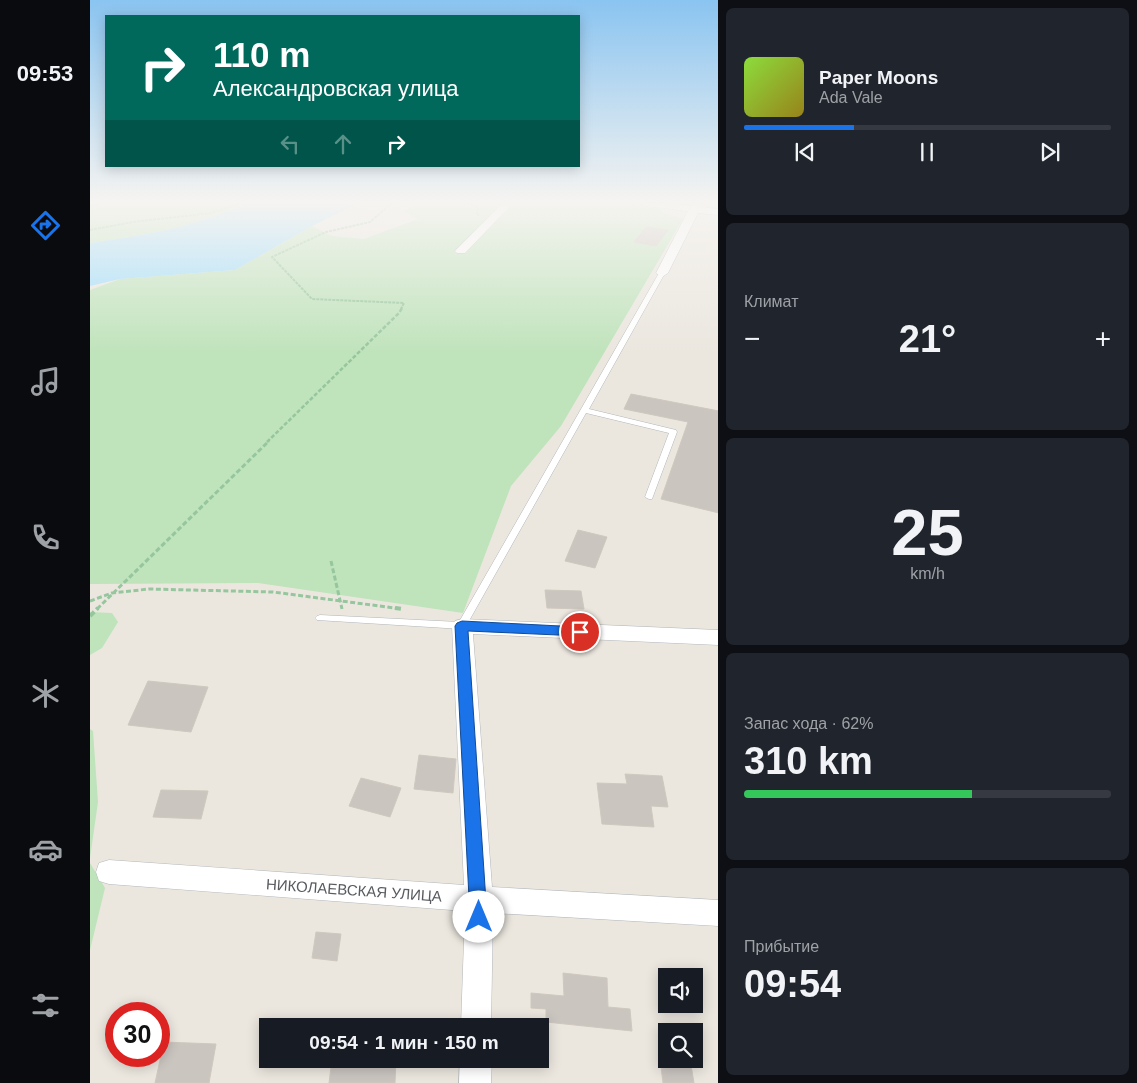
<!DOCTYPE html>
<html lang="ru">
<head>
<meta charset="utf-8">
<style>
	body { margin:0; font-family:Helvetica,sans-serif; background:#20242c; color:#f1f3f6; height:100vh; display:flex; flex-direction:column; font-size:19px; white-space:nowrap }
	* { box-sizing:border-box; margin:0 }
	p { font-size:16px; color:#9ea1a6 }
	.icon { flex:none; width:28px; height:28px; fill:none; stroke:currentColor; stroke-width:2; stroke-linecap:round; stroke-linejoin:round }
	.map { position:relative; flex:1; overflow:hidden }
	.drawer { display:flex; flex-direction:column; gap:8px; padding:8px; background:#0d0f14; width:419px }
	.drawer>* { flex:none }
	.top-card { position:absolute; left:15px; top:15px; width:475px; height:152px; border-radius:0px; box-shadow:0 2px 12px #0003; background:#00695c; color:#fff; overflow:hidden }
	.buttons { position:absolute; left:568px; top:968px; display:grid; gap:10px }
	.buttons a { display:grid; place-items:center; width:45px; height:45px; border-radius:0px; background:#171b24; box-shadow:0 2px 12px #0003; font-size:25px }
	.speed { position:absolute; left:15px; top:1002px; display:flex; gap:10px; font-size:25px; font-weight:700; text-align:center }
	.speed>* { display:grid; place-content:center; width:65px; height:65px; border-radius:50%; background:#171b24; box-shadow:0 2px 12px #0003; line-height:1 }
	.speed .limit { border:8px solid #d22; background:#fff; color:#111 }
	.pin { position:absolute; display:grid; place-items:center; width:42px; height:42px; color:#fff; margin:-21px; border:2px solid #fff; border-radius:50%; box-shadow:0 1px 5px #0007 }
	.me { position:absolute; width:55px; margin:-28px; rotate:0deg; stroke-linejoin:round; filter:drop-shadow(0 0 4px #0008) }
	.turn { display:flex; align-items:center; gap:18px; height:105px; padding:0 25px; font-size:22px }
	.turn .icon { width:65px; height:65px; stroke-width:2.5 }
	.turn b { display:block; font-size:35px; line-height:42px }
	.lanes { display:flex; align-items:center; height:48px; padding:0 25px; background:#0003; justify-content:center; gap:25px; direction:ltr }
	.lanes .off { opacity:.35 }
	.big { font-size:38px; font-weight:700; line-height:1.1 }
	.drawer .card { flex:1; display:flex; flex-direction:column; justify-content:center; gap:8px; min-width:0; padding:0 18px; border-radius:8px; background:#20242c }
	.drawer .dial { align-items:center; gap:0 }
	.dial b { font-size:65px; line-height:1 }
	.song { display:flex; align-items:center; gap:15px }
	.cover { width:60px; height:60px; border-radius:8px; background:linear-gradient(135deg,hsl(90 70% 55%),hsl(50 70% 35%)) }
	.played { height:5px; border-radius:2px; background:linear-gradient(90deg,#1a73e8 30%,#363941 30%) }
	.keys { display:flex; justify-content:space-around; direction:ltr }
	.heat { display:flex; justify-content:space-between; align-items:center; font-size:28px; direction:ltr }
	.charge { height:8px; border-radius:4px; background:linear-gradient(90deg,#34c759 62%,#363941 0) }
	.trip { position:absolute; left:169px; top:1018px; width:290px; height:50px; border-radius:0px; background:#171b24; box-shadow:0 2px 12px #0003; font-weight:700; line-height:50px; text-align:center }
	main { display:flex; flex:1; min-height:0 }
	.tabs { display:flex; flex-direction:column; width:90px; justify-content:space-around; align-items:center; background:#090b0e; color:#9ea1a6 }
	.tabs .icon { width:35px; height:35px }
	.tabs .active { color:#1a73e8 }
	.tabs b { font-size:22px; color:#f1f3f6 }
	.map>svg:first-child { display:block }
	.green { fill:#bfe3bb }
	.water { fill:#9dddfd }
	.building { fill:#cbc5c0; stroke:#cfc8be }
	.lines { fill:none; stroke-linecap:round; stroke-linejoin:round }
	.lane-casing { stroke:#b2b6ba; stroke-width:1 }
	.street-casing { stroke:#b2b6ba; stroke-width:1 }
	.path-far3 { stroke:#96c69e; stroke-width:2; stroke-dasharray:3 1; stroke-linecap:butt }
	.path-far2 { stroke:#96c69e; stroke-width:2.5; stroke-dasharray:4 2; stroke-linecap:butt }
	.path-far1 { stroke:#96c69e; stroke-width:3; stroke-dasharray:5 2.5; stroke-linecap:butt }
	.path { stroke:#96c69e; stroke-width:4; stroke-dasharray:6 3; stroke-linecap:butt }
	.lane { fill:#fff; fill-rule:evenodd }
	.street { fill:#fff; fill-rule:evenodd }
	.route { fill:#1a73e8; stroke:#114b97 }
	.labels { text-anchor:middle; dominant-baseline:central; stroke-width:4; stroke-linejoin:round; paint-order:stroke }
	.near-street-label { font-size:15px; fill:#585c60; stroke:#fff }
</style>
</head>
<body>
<main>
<nav class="tabs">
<b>09:53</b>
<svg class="icon active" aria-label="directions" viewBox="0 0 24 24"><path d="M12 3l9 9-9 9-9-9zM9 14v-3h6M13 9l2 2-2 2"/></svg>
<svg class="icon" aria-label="music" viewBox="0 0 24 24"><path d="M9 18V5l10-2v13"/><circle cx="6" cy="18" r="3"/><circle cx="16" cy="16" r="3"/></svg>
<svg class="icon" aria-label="phone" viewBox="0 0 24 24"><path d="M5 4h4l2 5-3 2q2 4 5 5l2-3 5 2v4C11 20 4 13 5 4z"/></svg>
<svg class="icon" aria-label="climate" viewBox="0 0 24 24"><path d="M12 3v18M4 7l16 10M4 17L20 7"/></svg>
<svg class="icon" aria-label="car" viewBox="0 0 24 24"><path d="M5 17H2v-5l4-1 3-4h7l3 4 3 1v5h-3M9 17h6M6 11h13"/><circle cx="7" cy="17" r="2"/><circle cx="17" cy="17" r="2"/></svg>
<svg class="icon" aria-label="filters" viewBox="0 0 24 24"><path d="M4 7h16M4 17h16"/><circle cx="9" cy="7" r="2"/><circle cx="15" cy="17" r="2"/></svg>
</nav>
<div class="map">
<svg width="629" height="1083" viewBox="0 0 629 1083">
	<rect width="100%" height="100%" fill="#ebe7df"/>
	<path class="green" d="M0 203H155C107 227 54 235 0 243Z
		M330 203H541L569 206 573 213 593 219 471 426 421 486 373 613 168 583 0 584V290L30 279 145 270 222 226 242 236 274 239 328 219 313 211Z
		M0 612 22 613 28 622 12 648 0 655Z
		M0 729 3 731 8 802 0 858Z
		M0 863 15 888 0 950Z"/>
	<path class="water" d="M155 203H269L222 226 145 270 30 279 0 286V243C54 235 107 227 155 203Z"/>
	<path class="building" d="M556 227 578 230 566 246 544 242Z
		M541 394 629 411V513L571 499 598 422 534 409Z
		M488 530 517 537 505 568 475 561Z
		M455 590 491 591 494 609 457 608Z
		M58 681 118 687 101 732 38 725Z
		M329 755 366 759 363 793 324 789Z
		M535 774 572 776 578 807 561 806 564 827 512 824 507 783 537 784Z
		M271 778 311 788 300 817 259 806Z
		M71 790 118 791 111 819 63 817Z
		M226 932 251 934 247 961 222 958Z
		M473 973 517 978 518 1007 540 1009 542 1031 456 1022V1009L441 1008V993L474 996Z
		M74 1042 126 1044 119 1083H65Z
		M242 1059H306L305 1083H239Z
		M570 1059H600L604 1083H573Z"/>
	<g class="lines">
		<defs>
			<path id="lane" d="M572 271 575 273 499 409 586 430 587 432 562 499H559L555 497 579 433 496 413 375 628 372 629 227 620 225 618 227 616 230 615 369 622 569 273Z"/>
			<path id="street" d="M413 203H423L375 253H367L365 251Z
				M550 203H577L602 206 603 203H613L611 207 629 209V215L608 213 578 273 572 277 566 273 598 211 555 206Z
				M372 619 629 630V645L383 634 402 887 629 900V926L403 913 401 1026H371L375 911 19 884 9 881 6 872 9 863 19 860 374 885 362 626 365 621Z
				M370 1059H402L401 1083H369Z"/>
		</defs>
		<use href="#lane" class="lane-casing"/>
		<use href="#street" class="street-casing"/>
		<path class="path-far3" d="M302 203 280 222 236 232 182 257 222 299 314 303 311 309
			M377 203 388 207 387 215H389
			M0 206 10 203
			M0 230 43 222 121 213 151 203"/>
		<path class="path-far2" d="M177 442 309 313 312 308"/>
		<path class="path-far1" d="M241 561 252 609
			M0 601 22 593 59 589 183 592 312 609
			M7 609 179 441"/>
		<path class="path" d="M305 608 312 609
			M0 616 8 608"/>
		<use href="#lane" class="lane"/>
		<use href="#street" class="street"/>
	</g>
	<linearGradient id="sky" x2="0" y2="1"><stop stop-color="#8ac4f0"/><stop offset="0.57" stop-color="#f6f4f1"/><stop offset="1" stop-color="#f6f4f1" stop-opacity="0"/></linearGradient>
	<rect width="629" height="354" fill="url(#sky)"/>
	<path class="route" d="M372 621 490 627 495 628 496 632 495 635 490 636 378 631 397 917 395 923 389 925 383 923 380 917 365 626 367 623Z"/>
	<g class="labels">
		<g class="near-street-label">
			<text transform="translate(264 890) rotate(4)">НИКОЛАЕВСКАЯ УЛИЦА</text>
		</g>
	</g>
</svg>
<div class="buttons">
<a><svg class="icon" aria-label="sound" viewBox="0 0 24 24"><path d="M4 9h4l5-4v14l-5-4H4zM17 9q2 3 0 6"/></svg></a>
<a><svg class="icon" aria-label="search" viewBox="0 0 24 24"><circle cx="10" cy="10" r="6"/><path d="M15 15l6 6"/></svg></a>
</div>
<div class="speed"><div class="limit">30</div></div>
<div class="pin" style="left:490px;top:632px;background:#d93025"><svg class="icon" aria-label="arrive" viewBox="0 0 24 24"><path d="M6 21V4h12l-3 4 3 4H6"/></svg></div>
<svg class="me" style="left:389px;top:917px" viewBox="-20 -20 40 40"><circle r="19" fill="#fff"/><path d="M0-13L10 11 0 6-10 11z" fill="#1a73e8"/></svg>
<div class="trip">09:54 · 1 мин · 150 m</div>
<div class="top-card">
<div class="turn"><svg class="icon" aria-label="right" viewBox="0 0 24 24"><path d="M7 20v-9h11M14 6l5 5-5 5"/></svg><div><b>110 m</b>Александровская улица</div></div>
<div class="lanes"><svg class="icon off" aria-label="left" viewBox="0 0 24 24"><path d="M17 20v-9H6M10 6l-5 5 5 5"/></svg><svg class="icon off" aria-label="ahead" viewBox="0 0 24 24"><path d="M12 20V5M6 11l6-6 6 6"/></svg><svg class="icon" aria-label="right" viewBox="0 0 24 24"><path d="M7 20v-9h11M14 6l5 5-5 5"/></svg></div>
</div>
</div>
<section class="drawer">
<div class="card">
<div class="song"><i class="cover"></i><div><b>Paper Moons</b><p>Ada Vale</p></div></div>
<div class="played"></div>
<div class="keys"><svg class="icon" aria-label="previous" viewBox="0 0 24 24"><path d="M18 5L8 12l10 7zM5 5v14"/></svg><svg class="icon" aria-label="pause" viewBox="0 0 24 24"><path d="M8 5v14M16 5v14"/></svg><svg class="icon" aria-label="next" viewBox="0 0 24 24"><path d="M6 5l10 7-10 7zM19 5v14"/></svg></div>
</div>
<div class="card"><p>Климат</p>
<div class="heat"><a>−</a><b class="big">21°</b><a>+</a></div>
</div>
<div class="card dial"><b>25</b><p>km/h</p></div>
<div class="card"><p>Запас хода · 62%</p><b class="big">310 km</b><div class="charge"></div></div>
<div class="card"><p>Прибытие</p><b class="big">09:54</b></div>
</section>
</main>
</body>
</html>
